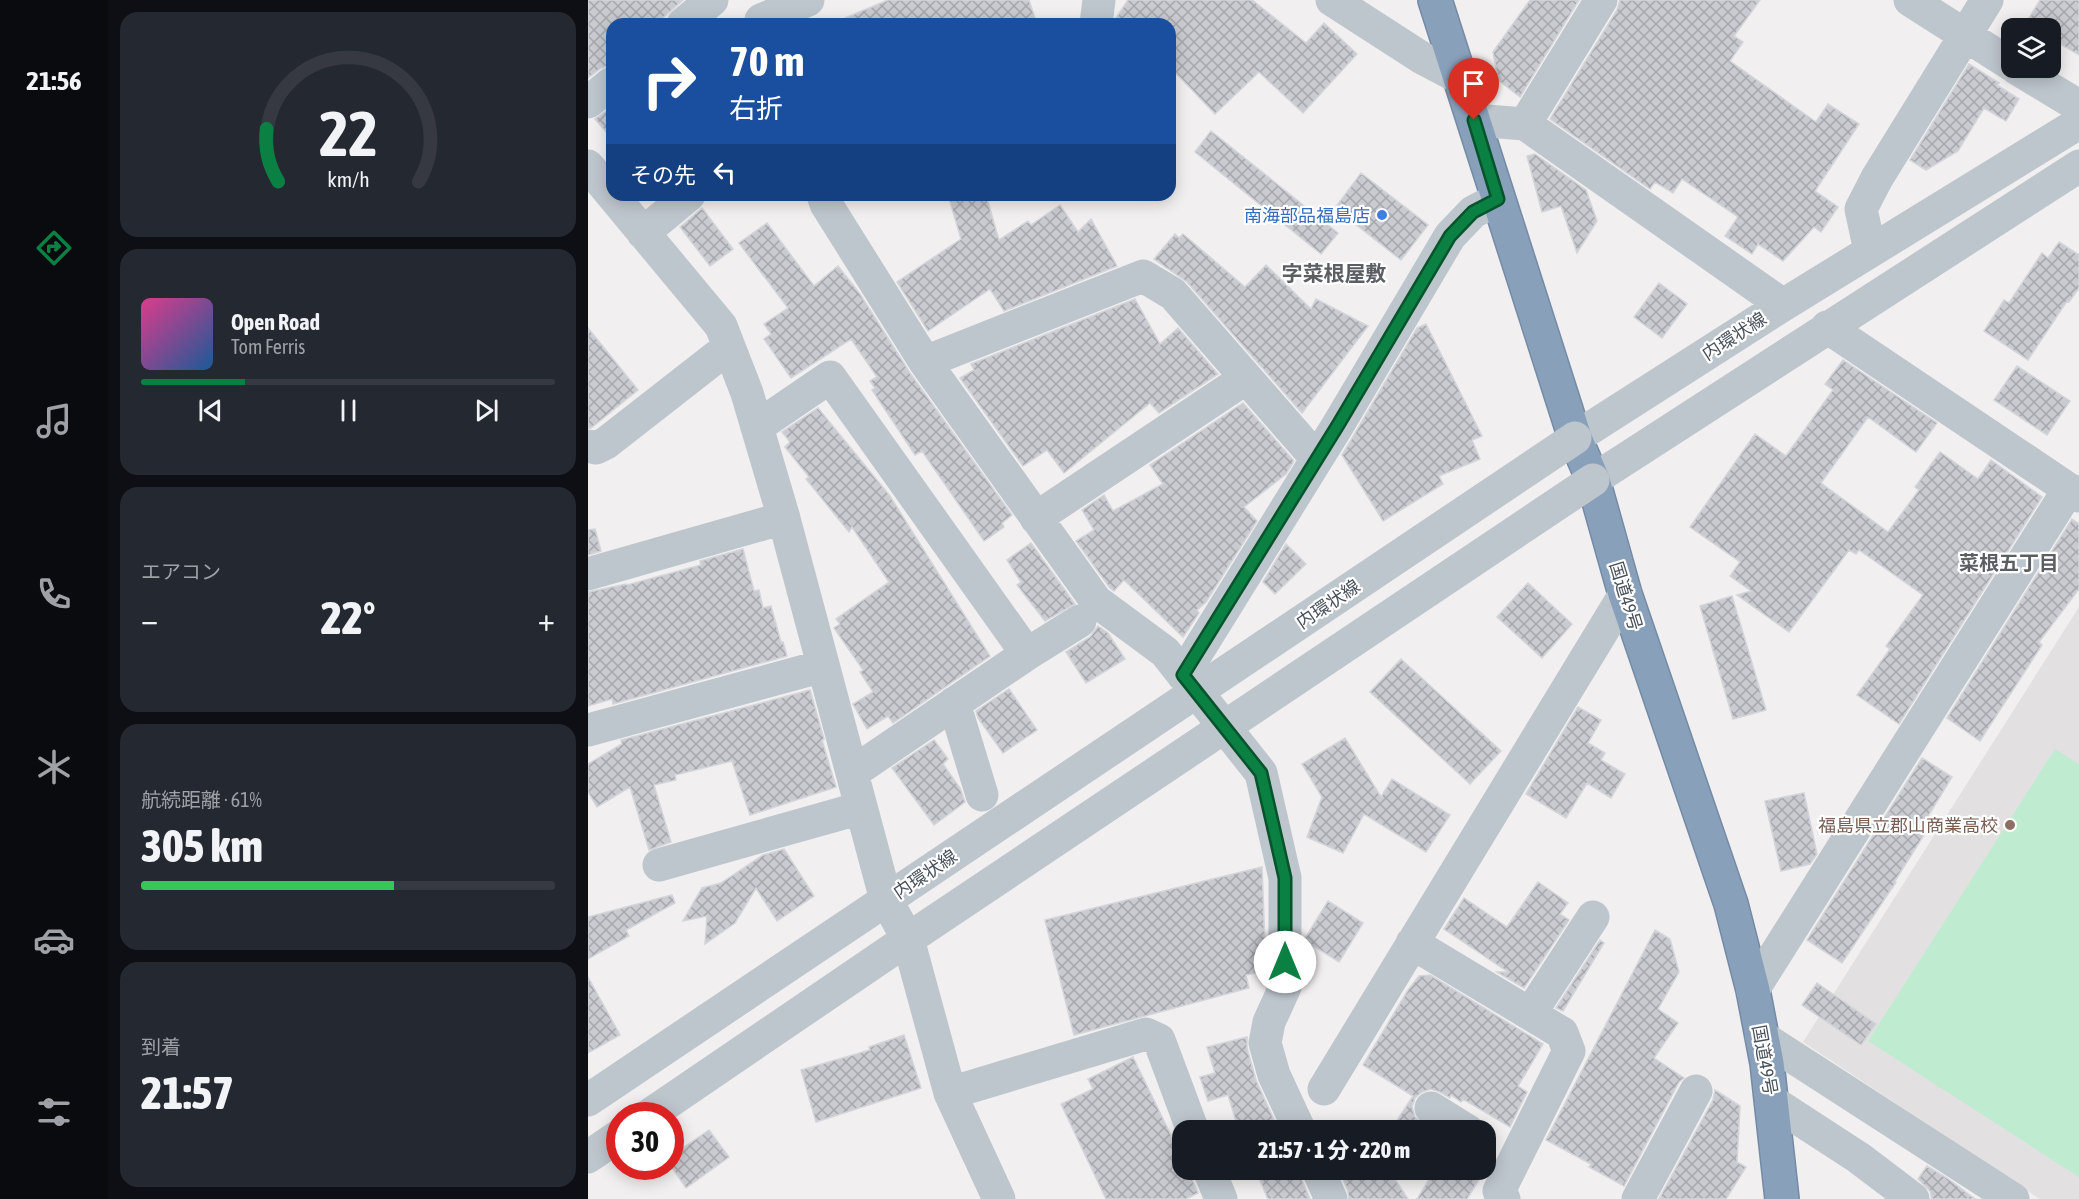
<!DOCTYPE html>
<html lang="ja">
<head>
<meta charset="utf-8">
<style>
	body { margin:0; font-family:"Asap Condensed","Noto Sans JP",sans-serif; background:#242831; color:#f1f3f6; height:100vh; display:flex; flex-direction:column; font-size:22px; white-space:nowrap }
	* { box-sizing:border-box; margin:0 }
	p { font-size:20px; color:#9ea1a6 }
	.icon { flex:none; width:33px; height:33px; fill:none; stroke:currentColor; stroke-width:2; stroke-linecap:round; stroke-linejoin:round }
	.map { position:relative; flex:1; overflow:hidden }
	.sheet { display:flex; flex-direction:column; gap:12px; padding:12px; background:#0d0f14; width:480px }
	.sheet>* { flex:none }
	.top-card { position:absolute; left:18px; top:18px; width:570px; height:183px; border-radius:18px; box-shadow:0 3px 15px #0003; background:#1a4fa0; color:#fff; overflow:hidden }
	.fabs { position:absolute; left:1413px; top:18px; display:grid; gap:12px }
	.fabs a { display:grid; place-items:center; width:60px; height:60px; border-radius:12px; background:#171b24; box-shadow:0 3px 15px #0003; font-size:30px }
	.speed { position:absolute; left:18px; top:1102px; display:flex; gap:12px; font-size:30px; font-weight:700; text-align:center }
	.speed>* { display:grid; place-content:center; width:78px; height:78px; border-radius:50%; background:#171b24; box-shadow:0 3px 15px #0003; line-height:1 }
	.speed .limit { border:9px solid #d22; background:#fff; color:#111 }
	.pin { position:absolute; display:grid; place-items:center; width:51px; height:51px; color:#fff; margin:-62px -26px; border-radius:50% 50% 50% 0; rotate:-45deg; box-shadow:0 0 6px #0007 }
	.pin .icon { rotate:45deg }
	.me { position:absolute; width:66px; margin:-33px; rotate:0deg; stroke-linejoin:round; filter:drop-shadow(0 0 4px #0008) }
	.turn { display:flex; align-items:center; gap:21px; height:126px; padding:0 24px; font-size:27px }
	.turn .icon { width:78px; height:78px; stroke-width:2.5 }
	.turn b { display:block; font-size:42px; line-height:51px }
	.then { display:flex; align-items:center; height:57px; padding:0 24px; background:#0003; gap:12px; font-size:22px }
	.big { font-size:45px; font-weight:800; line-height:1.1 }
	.sheet .card { flex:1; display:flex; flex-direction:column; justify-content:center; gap:9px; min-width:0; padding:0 21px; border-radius:18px; background:#242831 }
	.sheet .dial { align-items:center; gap:0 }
	.dial svg { height:156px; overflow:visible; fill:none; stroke:#363941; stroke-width:7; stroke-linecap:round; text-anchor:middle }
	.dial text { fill:#f1f3f6; stroke:none }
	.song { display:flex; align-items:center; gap:18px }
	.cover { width:72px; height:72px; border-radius:9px; background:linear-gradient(135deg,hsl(330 70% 55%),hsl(210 70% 35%)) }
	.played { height:6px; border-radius:3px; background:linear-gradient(90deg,#0b8043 25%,#363941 25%) }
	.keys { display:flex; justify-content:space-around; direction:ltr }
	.heat { display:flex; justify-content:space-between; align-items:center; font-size:33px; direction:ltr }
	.charge { height:9px; border-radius:4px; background:linear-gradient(90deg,#34c759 61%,#363941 0) }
	.trip { position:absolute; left:584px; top:1120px; width:324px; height:60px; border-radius:18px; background:#171b24; box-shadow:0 3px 15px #0003; font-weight:800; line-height:60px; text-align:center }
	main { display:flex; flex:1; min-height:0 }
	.tab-bar { display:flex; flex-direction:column; width:108px; justify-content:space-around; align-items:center; background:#090b0e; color:#9ea1a6 }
	.tab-bar .icon { width:42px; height:42px }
	.tab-bar .active { color:#0b8043 }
	.tab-bar b { font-size:27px; color:#f1f3f6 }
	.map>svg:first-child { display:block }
	.education { fill:#e2e0e0 }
	.pitch { fill:#bfecd1 }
	.building { fill:url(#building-cross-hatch); stroke:#d3d5da; stroke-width:1.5 }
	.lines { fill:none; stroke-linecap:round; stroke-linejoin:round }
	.highway-casing { stroke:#748ba6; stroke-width:36 }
	.minor { stroke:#bec6cd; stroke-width:33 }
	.highway { stroke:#89a0bb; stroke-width:33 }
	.minor-bridge { stroke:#bec6cd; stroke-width:33 }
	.route-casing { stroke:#07532c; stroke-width:15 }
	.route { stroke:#0b8043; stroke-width:10 }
	.shop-dot { fill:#3f7fe0; stroke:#fff; stroke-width:2 }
	.education-dot { fill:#8d6e63; stroke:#fff; stroke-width:2 }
	.labels { text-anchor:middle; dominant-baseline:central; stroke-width:4.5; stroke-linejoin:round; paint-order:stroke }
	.shop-label { font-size:18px; fill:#366cbe; stroke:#fff; text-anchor:end }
	.street-label { font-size:18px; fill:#48515b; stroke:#fff }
	.education-label { font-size:18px; fill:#785e54; stroke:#fff; text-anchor:end }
	.neighbourhood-label { font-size:20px; font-weight:bold; fill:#5b5f63; stroke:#fff }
	.quarter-label { font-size:21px; font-weight:bold; fill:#5b5f63; stroke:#fff }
</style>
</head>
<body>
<main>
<nav class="tab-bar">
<b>21:56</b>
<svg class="icon active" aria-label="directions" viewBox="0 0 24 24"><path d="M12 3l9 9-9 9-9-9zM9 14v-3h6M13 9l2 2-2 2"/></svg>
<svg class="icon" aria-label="music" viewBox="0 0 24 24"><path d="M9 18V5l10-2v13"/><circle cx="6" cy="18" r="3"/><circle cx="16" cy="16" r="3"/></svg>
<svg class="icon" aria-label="phone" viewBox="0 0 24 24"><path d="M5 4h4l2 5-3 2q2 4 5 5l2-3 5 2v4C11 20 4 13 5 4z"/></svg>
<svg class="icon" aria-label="climate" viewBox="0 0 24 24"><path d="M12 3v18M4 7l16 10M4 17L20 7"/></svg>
<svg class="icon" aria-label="car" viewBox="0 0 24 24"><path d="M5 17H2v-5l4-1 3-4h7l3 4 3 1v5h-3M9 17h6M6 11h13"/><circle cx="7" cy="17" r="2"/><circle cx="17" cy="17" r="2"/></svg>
<svg class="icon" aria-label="filters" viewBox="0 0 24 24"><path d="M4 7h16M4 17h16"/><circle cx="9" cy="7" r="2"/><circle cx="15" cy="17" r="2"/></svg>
</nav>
<section class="sheet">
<div class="card dial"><svg viewBox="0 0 100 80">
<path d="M14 69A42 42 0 1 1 86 69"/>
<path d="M14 69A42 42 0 0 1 8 42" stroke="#0b8043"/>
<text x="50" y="56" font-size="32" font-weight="700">22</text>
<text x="50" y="72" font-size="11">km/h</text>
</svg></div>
<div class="card">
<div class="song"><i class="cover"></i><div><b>Open Road</b><p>Tom Ferris</p></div></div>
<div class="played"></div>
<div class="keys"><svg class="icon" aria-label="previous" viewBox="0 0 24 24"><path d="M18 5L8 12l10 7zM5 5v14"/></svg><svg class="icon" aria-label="pause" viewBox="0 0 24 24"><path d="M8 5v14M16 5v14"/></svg><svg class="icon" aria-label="next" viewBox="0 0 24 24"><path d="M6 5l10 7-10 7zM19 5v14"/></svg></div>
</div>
<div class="card"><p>エアコン</p>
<div class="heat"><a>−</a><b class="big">22°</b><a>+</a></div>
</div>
<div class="card"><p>航続距離 · 61%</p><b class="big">305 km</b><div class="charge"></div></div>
<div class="card"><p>到着</p><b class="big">21:57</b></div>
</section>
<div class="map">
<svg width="1491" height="1199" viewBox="0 0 1491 1199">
	<defs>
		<pattern id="building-cross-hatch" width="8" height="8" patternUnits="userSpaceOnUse" patternTransform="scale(1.5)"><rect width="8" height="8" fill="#c9cbd1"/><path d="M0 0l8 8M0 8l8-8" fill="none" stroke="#a5a7ad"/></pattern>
	</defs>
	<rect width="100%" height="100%" fill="#f1efef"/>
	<path class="education" d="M1491 607V1199H1452L1215 1042Z"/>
	<path class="pitch" d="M1467 749 1491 764V1177L1280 1041Z"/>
	<path class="building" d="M0 0H95L68 24H24V65L13 68 0 78Z
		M300 0H441L449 24H243Z
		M540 0H664L718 43 736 23 769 54 715 113 671 72 627 114 582 67V24H527L528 18Z
		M942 0H991L932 97 910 80 905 52Z
		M1032 0H1172L1146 36 1155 42 1142 61 1228 122 1240 104 1271 124 1227 191 1250 207 1233 232 1226 227 1195 261 1170 244 1164 254 1137 236 1150 217 1094 179 1085 193 1067 182 1062 189 962 119 1029 10Z
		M1452 0H1491V55L1462 38V28H1447L1438 23Z
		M1381 64 1411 83 1409 85 1431 99 1418 121 1396 108 1370 151 1338 170 1322 160Z
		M24 107V139L7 119Z
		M623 131 750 233 733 254 607 152Z
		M947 154 998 190 1009 221 989 253 973 206 954 212 939 156Z
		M773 173 840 225 813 260 747 208Z
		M360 195H398L411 240 440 221 443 225 472 205 490 232 503 219 529 266 416 311 402 289 340 331 309 282 373 239Z
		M114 208 145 249 122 266 92 227Z
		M179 223 226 286 250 266 272 294 322 373 424 515 414 523 416 527 396 541 334 451 327 455 284 390 287 388 282 381 289 377 263 339 203 378 176 339 183 334 176 324 200 308 151 243Z
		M587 234 591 238 595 234 657 287 678 265 723 309 728 299 780 326 714 413 599 282 566 259Z
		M1471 242 1491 255V288L1481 302 1479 301 1440 360 1396 331 1416 300 1421 303 1454 253 1460 258Z
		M1071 283 1099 304 1074 338 1046 317Z
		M547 299 572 344 590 328 630 374 571 413 562 403 476 473 459 450 435 466 372 378 386 370 383 364Z
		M838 324 894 436 884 440 892 459 851 476 855 484 795 521 754 455 829 328Z
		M0 328 50 390 3 428H0Z
		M1255 360 1349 423 1328 452 1280 417 1233 483 1300 532 1331 490 1327 487 1352 452 1390 479 1403 460 1454 497 1311 724 1269 695 1302 649 1298 646 1335 595 1271 550 1268 554 1261 550 1201 632 1149 595 1163 591 1142 576 1152 562 1102 527 1167 434 1198 456 1245 390 1237 384Z
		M1429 366 1482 401 1459 435 1406 400Z
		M655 403 706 461 698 474 656 507 669 521 618 602 609 610 611 613 595 637 536 580 526 591 522 588 488 541 506 530 494 510 516 495 525 511 575 484 562 465Z
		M230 408 302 496 402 656 305 723 300 716 279 729 265 704 285 692 272 672 275 670 246 628 252 624 248 619 301 582 264 527 261 532 218 479 221 477 197 447 202 442 194 432Z
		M1484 519 1491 524V589L1451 642 1454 645 1392 741 1359 718Z
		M7 529 13 551 0 555V530Z
		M443 543 487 604 457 621 429 585 433 582 419 560Z
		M698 544 718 564 687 594 675 582Z
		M155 549 166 591 171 590 175 608 183 606 193 642H195L199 656 25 704 24 699 0 706V592L38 584 39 585 113 565 112 561Z
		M940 583 984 624 954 658 909 617Z
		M1144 596 1178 710 1145 719 1112 606Z
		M510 626 520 633 537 659 498 683 478 652 502 637Z
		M813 659 913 751 882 784 782 692Z
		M421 689 449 730 415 753 390 718 388 711Z
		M222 690 236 739 234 740 248 787 162 815 144 761 87 775 88 780 66 785 83 842 61 850 42 787 9 807 0 792V764L34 744 33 740Z
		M990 707 1013 720 1000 743 1017 753 1013 760 1037 774 1023 798 999 783 978 818 938 794Z
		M757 738 793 797 804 779 862 815 838 852 776 814 755 853 719 837 734 797 714 764Z
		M346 740 360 759 355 764 372 788 377 802 346 825 304 768Z
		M1334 758 1364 777 1331 831 1336 835 1307 881 1308 882 1254 963 1219 940Z
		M1216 793 1229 854 1222 864 1193 871 1177 801Z
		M196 849 226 896 189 921 168 888 147 923 117 944 119 916 95 921 114 888 133 883 175 855Z
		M674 867 678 971 658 975 661 988 486 1035 457 920Z
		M950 882 980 903 972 914 981 920 936 988 909 972H920L856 929 876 898 919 927Z
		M84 895 87 903 38 930 41 936 0 959V917Z
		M740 901 775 923 751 962 716 940Z
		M1067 930 1082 939 1091 972 1070 1009 1090 1023 1066 1058 1096 1078 1091 1082 1036 1186 1001 1167 1003 1164 958 1140Z
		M1012 940 1016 943 975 1011 968 1008Z
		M842 975 955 1044 930 1086 939 1092 922 1127 875 1099 873 1102 863 1095 862 1098 852 1092 843 1089 834 1092 827 1098 824 1107 827 1117 841 1129 839 1131H802L825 1096 775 1065 820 990 831 976Z
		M0 977 32 1035 0 1053Z
		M1229 983 1288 1024 1273 1045 1214 1005Z
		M316 1035 333 1088 228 1122 213 1070 282 1050 281 1047Z
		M659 1037V1048L668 1080 691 1131H651L640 1095 620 1101 612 1077 627 1073 619 1047Z
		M545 1057 594 1158V1170H600L610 1193 598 1199H518L473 1104 505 1089 500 1079Z
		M1127 1090 1152 1106 1149 1162 1158 1167 1138 1199H1071L1125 1100Z
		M121 1130 141 1157 98 1188 82 1165V1157Z
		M1339 1166 1359 1178 1387 1199H1344L1342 1191 1330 1179Z
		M670 1170H712L713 1178 722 1199H680L668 1171Z
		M751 1170H801L820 1199H761L760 1191Z
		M847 1170H897L879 1199H829Z"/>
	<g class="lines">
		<defs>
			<path id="highway" d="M847 0 987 438 1005 480 1037 594 1143 904 1165 990 1179 1063 1194 1199"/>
		</defs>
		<use href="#highway" class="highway-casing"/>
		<path class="minor" d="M744 0 834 58 874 79
			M1322 0 1424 65
			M173 20 220 0
			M95 24 124 0
			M508 24 511 0
			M1428 68 1491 106
			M0 102 24 83
			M886 120 937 124 1195 305
			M937 124 1013 0
			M0 166 133 326 159 393 195 515 298 900 320 939 362 1093 411 1199
			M235 195 238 204 337 362 508 601 577 652 673 773 697 878V987L681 1022 677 1043 686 1075 712 1131
			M55 233 101 195
			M1282 251 1273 209 1289 178 1399 0
			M1239 327 1491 496
			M337 362 555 276 585 294 729 459
			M170 426 242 377 439 654
			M987 438 1195 305 1491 123
			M0 446 8 448 18 443 141 347
			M1005 480 1491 166
			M448 518 658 378
			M0 574 196 518
			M595 675 750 425 862 236 885 212 910 199
			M366 703 394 795
			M0 730 235 666
			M264 773 439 654 492 621
			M71 865 273 808
			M824 943 974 1033 981 1051 911 1191 916 1199
			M1165 990 1481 489
			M942 1014 1005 917
			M1174 1037 1425 1199
			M736 1089 1037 594
			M362 1093 558 1034 571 1040 605 1131
			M0 1100 298 900
			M1185 1102 1271 1158 1325 1199
			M843 1108 880 1131
			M60 1116 320 939
			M0 1157 32 1135
			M621 1170 633 1199
			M730 1170 743 1199
			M1050 1199 1108 1091"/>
		<use href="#highway" class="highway"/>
		<path class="minor-bridge" d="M298 900 987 438
			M320 939 1005 480"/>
	</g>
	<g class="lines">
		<defs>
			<path id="route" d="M697 962V878L673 773 595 675 750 425 862 236 885 212 910 199 886 120"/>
		</defs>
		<use href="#route" class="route-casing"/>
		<use href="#route" class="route"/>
	</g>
	<circle class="shop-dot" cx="794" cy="215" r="6"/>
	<circle class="education-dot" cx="1422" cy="825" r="6"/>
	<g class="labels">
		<g class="shop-label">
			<text x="782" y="215">南海部品福島店</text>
		</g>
		<g class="street-label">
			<text transform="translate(1146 336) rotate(-33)">内環状線</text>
			<text transform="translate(1038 596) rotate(73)">国道49号</text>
			<text transform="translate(740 604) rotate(-34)">内環状線</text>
			<text transform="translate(337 874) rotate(-34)">内環状線</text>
			<text transform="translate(1177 1060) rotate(80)">国道49号</text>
		</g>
		<g class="education-label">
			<text x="1410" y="825">福島県立郡山商業高校</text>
		</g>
		<g class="neighbourhood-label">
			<text x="1421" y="562">菜根五丁目</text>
		</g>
		<g class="quarter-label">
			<text x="746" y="273">字菜根屋敷</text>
		</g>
	</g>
</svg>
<div class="fabs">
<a><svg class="icon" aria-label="layers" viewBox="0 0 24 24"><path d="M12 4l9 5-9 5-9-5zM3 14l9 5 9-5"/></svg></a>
</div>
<div class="speed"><div class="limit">30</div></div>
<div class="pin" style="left:886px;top:120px;background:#d93025"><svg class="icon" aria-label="arrive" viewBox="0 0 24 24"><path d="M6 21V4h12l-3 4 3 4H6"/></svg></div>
<svg class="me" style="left:697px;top:962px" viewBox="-20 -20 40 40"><circle r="19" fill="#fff"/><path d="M0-13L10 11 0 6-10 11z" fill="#0b8043"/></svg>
<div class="trip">21:57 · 1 分 · 220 m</div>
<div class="top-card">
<div class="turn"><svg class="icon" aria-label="right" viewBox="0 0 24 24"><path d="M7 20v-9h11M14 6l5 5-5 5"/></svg><div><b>70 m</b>右折</div></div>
<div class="then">その先<svg class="icon" aria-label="left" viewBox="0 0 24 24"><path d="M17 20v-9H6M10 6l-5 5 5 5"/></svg></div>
</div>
</div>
</main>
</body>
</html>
